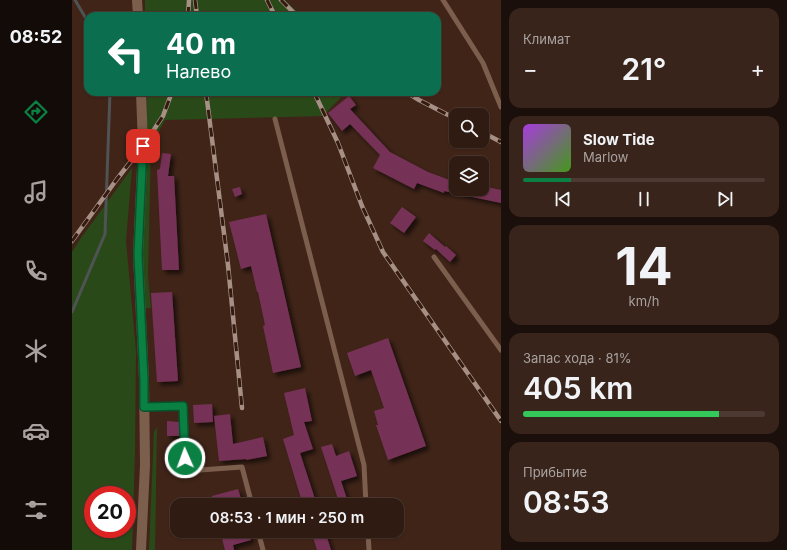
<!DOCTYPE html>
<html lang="ru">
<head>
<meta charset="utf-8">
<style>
	body { margin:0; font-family:Inter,sans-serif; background:#38241b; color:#f1f3f6; height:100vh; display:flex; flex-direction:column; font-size:15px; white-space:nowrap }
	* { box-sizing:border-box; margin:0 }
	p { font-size:13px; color:#a8a19f }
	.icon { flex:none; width:22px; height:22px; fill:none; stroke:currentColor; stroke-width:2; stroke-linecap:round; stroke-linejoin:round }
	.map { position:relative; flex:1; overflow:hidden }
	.side { display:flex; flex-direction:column; gap:8px; padding:8px; background:#1a0f0a; width:286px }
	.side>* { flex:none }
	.top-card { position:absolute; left:12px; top:12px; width:357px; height:84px; border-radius:12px; box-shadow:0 1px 3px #0004,0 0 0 1px #4b3932; background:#0b6e4f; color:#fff; overflow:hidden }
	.controls { position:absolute; left:377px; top:108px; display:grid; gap:8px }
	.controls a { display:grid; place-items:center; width:40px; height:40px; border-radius:8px; background:#301b12; box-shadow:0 1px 3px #0004,0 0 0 1px #4b3932; font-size:20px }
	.speed { position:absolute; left:12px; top:486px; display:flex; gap:8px; font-size:20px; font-weight:700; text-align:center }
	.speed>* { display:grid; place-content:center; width:52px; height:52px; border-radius:50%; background:#301b12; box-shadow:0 1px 3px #0004,0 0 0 1px #4b3932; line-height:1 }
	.speed .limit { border:6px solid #d22; background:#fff; color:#111 }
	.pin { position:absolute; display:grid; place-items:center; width:34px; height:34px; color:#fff; margin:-17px; border-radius:8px; box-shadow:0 2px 6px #0006 }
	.me { position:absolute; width:44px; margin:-22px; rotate:358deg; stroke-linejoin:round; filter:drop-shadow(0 0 3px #0008) }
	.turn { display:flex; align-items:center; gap:14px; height:84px; padding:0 16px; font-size:18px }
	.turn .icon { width:52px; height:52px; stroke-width:2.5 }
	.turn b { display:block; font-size:28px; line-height:34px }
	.big { font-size:30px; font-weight:600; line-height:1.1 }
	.side .widget { flex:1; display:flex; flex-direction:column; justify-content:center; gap:6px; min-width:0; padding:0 14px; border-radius:12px; background:#38241b }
	.side .dial { align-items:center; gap:0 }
	.dial b { font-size:52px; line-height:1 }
	.song { display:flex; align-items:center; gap:12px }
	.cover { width:48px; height:48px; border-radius:6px; background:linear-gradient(135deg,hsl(280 70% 55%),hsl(100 70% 35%)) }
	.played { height:4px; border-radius:2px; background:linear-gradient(90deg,#0b8043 20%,#4b3932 20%) }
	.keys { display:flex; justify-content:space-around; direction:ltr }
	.heat { display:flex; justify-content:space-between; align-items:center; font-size:22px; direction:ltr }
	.charge { height:6px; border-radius:3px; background:linear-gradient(90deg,#34c759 81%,#4b3932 0) }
	.trip { position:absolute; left:98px; top:498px; width:234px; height:40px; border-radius:12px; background:#301b12; box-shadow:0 1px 3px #0004,0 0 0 1px #4b3932; font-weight:600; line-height:40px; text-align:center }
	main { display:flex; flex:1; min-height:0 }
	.tab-bar { display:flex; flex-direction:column; width:72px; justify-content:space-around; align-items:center; background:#130b07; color:#a8a19f }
	.tab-bar .icon { width:28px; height:28px }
	.tab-bar .current { color:#0b8043 }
	.tab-bar b { font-size:18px; color:#f1f3f6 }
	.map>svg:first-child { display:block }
	.green { fill:#294a18; fill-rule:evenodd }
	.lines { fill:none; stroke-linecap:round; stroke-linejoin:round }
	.stream { stroke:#4f5353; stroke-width:3 }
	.building { fill:#763257; filter:url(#shadow) }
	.service { stroke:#7c5e4d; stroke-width:5 }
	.minor { stroke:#7c5e4d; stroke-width:10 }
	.rail-casing { stroke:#a68f85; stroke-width:4.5 }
	.rail { stroke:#351a0f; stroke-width:3; stroke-dasharray:9; stroke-linecap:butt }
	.route-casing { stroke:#07532c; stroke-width:10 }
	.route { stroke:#0b8043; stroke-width:7 }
</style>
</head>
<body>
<main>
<nav class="tab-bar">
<b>08:52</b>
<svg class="icon current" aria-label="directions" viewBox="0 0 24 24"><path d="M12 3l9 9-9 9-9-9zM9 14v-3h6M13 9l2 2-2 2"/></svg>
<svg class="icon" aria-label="music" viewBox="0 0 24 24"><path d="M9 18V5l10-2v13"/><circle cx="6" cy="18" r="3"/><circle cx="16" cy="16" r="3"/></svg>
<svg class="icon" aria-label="phone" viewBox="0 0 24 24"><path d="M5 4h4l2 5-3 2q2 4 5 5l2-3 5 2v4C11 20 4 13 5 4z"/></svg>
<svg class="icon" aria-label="climate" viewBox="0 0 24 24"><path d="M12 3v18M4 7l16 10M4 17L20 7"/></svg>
<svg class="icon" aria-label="car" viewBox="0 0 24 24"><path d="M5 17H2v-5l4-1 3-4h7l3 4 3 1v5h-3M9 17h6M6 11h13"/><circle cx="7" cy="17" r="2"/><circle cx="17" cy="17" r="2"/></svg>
<svg class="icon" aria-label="filters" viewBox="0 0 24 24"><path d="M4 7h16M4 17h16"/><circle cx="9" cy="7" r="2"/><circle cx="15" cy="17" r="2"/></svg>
</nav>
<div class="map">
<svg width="429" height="550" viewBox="0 0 429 550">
	<defs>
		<filter id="shadow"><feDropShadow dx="3.5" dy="3.5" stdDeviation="2" flood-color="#0009"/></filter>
	</defs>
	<rect width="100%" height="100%" fill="#402418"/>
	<path class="green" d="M73 0H213L230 16H73Z
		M75 92H274L251 116 93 120 79 145 76 276 79 308H72L67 229 73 149Z
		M60 168 54 241 64 351 63 452 60 550H0V252L9 238ZM21 495H55V529H21Z
		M85 427 83 550H77L82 432Z"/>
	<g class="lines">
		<path class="stream" d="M3 0 16 22
			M0 312 33 234 38 92"/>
	</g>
	<path class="building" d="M277 96 284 105 278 109 318 152 356 172 375 179 384 181V189H410V186L429 190V203L372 191V193L345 183 342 189 301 168 308 155 278 124 270 131 256 113Z
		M90 153 99 154 96 176H102L107 270H90L85 170 88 169Z
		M168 187 170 194 163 197 160 189Z
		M330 207 344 217 332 233 318 223Z
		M194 214 229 367 201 373 191 326 193 325 186 292H185L179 266 169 269 157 222Z
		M357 233 373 247 374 246 384 255 378 262 364 249 363 250 351 241Z
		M100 292 106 381 85 382 79 293Z
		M316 338 354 446 316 460 304 425H306L302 411 312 408 299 370 283 376 275 353Z
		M233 388 240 421 232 422 241 449 228 453 245 505H231L211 439 222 435 212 393Z
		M140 404 141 422 122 423 121 405Z
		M158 414 161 444 191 437 195 456 174 460V459L147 461 142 416Z
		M95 421 107 422V436H95Z
		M260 444 264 456 277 451 285 476 269 481 277 505H268L249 447Z
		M166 489 171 505H142L140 496Z
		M148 531H177L179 540 161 545 162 550H153Z
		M239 531H253L259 550H245Z"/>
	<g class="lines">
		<path class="service" d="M371 0 411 63 429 107
			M203 119 292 465 294 505
			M362 257 429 350
			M72 407 111 406 114 471 170 467 180 505
			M186 531 191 550
			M296 531 297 550"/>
		<path class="minor" d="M65 0 66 16
			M69 92 71 146 66 254 72 380 73 465 69 550"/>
		<defs>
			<path id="rail" d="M123 0 125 16
				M195 0 203 16
				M209 0 225 16
				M116 16 117 0
				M134 92 156 265 170 408
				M242 92 266 143 290 206 311 252 429 421
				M334 92 347 100 384 119
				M410 132 429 142
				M0 241 45 179 71 146 91 116 100 92"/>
		</defs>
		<use href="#rail" class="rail-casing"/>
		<use href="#rail" class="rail"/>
	</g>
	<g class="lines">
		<defs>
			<path id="route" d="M71 146 66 254 72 380V407L111 406 113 458"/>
		</defs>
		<use href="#route" class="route-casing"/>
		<use href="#route" class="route"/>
	</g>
</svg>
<div class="controls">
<a><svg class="icon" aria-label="search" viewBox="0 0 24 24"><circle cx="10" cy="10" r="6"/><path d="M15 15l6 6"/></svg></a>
<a><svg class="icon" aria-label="layers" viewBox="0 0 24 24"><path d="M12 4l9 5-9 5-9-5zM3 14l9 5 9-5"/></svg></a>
</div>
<div class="speed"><div class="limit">20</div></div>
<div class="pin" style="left:71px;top:146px;background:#d93025"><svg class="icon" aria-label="arrive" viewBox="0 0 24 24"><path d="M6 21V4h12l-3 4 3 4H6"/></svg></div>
<svg class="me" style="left:113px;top:458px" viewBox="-20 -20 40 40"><circle r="17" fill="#0b8043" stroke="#fff" stroke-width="3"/><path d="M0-11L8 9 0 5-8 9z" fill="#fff"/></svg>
<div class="trip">08:53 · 1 мин · 250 m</div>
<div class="top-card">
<div class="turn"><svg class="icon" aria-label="left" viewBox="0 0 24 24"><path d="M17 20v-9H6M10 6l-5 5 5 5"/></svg><div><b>40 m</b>Налево</div></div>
</div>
</div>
<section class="side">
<div class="widget"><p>Климат</p>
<div class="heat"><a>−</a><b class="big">21°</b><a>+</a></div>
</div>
<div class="widget">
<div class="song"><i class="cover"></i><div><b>Slow Tide</b><p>Marlow</p></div></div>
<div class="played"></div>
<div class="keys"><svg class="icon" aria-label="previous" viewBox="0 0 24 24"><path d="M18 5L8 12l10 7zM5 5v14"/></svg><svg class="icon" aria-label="pause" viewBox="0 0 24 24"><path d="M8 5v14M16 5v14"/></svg><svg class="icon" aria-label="next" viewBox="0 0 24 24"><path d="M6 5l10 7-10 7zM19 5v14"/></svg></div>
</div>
<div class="widget dial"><b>14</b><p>km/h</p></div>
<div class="widget"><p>Запас хода · 81%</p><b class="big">405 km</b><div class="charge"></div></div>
<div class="widget"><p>Прибытие</p><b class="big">08:53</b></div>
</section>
</main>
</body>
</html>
